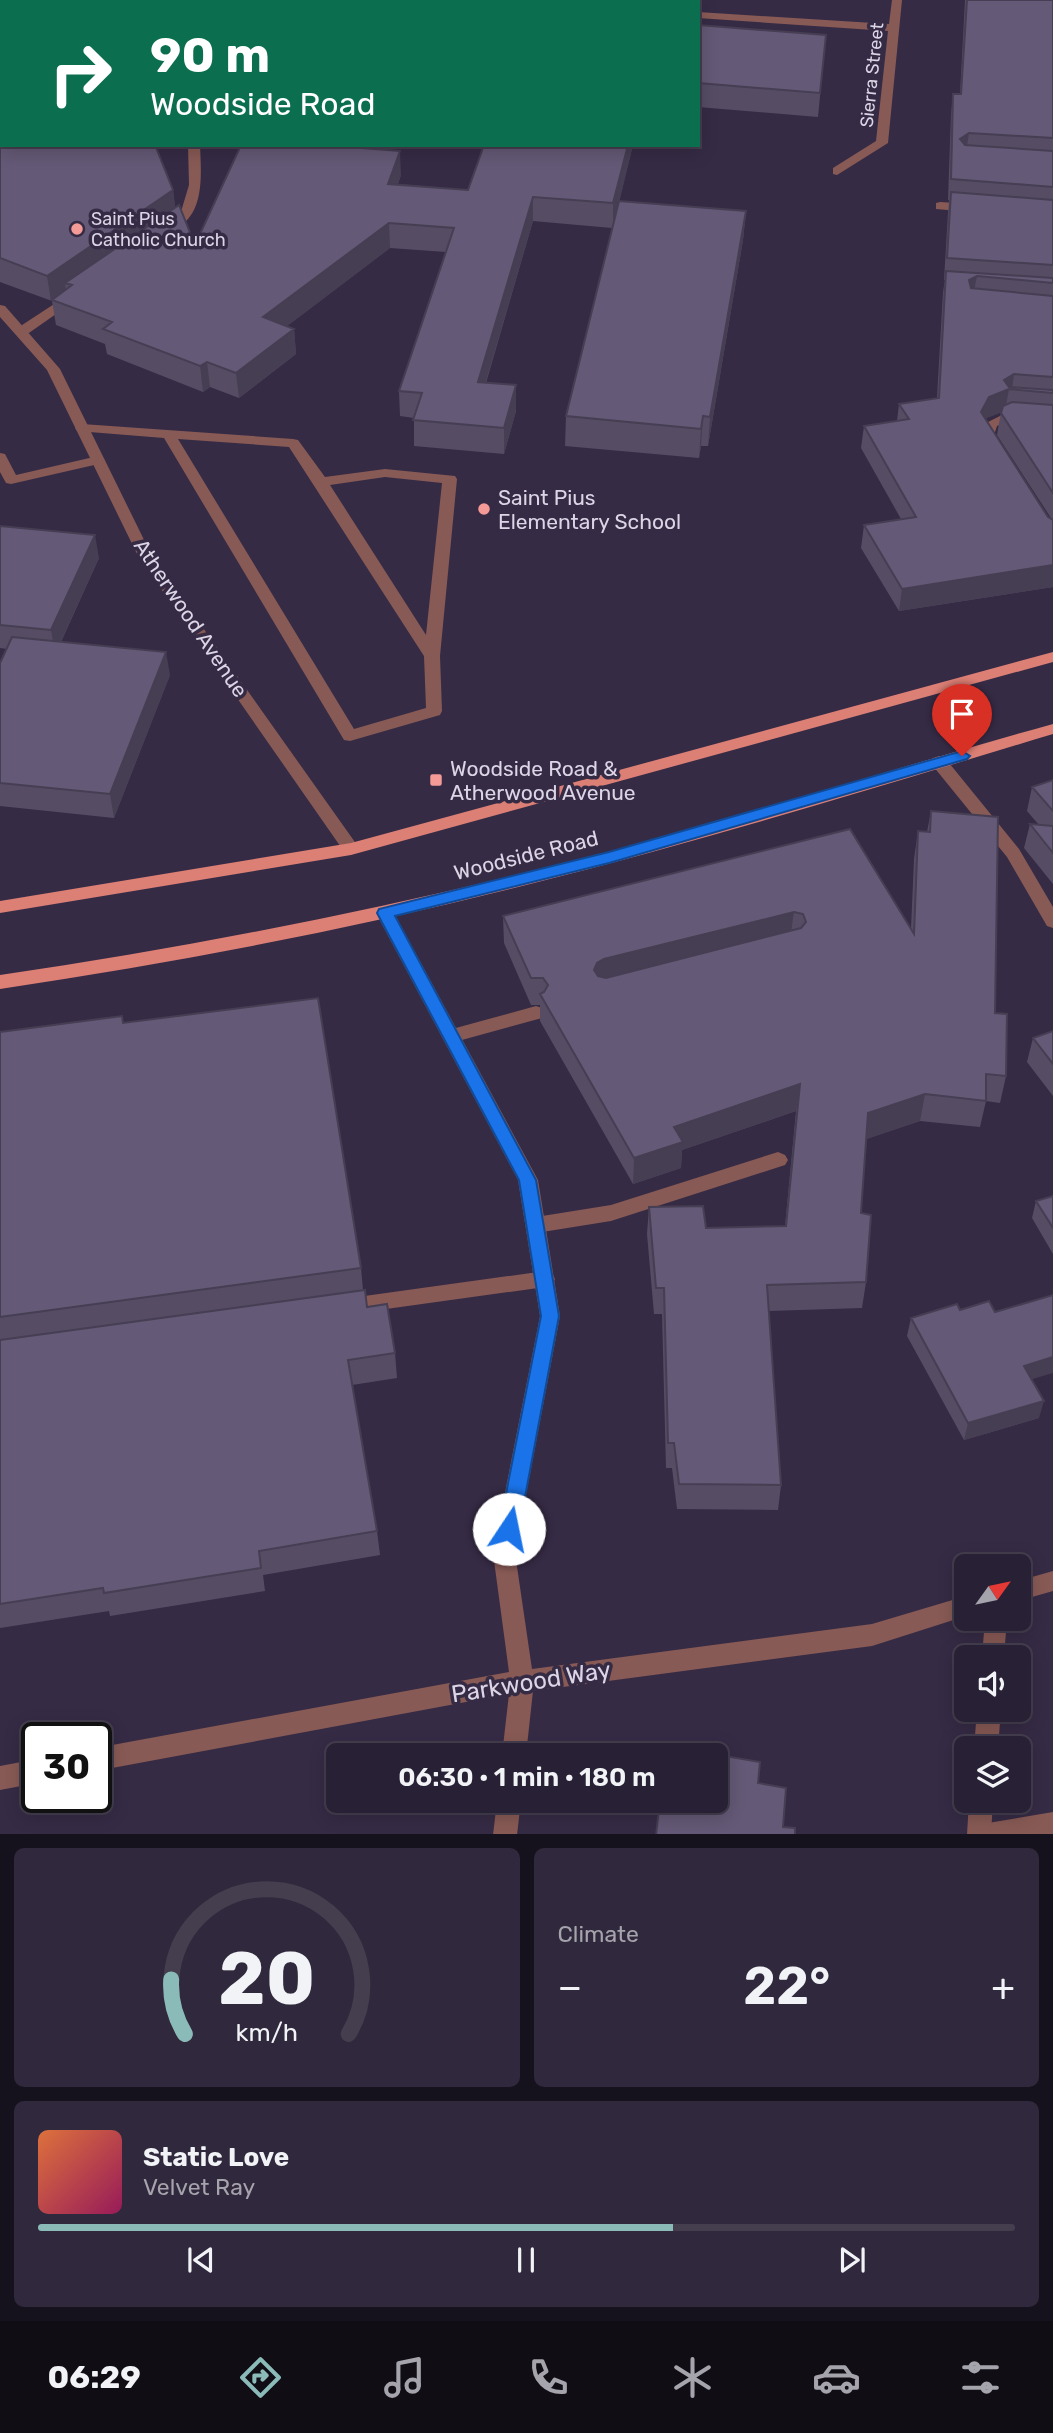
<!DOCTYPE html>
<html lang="en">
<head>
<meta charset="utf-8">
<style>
	body { margin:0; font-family:Rubik,sans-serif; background:#30283c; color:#f1f3f6; height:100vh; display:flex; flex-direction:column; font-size:26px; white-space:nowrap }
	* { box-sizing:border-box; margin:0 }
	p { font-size:23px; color:#a5a3ac }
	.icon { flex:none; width:38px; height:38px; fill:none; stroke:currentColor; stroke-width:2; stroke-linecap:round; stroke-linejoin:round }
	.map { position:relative; height:1834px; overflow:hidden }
	.panel { display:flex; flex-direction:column; gap:14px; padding:14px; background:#16121d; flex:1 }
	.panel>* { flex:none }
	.guide { position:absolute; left:0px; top:0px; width:700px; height:147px; box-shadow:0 4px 18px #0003,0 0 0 2px #443e4f; background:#0b6e4f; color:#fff; overflow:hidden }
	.needle { width:46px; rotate:57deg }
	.tools { position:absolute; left:954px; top:1554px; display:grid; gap:14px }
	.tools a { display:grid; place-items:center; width:77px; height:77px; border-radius:10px; background:#282034; box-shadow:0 4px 18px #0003,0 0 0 2px #443e4f; font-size:35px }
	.speed { position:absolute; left:21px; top:1722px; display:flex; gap:14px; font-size:35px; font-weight:700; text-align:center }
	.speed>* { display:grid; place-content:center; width:91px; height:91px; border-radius:50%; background:#282034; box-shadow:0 4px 18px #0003,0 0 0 2px #443e4f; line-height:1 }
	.speed .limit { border:4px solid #111; border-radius:10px; background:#fff; color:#111 }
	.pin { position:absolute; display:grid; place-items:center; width:60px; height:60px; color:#fff; margin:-72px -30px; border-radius:50% 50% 50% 0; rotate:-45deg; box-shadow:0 0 7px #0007 }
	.pin .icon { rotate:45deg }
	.me { position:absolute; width:77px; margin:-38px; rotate:11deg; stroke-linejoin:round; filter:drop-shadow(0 0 5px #0008) }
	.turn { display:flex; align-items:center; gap:24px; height:147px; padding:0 35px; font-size:32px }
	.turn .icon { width:91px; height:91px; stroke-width:2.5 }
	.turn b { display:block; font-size:49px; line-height:60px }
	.big { font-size:52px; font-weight:600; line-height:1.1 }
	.panel .tile { flex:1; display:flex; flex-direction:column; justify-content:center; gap:10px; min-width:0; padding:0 24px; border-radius:10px; background:#30283c }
	.panel .dial { align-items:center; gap:0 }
	.dial svg { height:182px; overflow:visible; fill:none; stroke:#443e4f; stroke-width:7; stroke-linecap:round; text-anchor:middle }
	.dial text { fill:#f1f3f6; stroke:none }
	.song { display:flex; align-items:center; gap:21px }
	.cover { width:84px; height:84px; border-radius:10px; background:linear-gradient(135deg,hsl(20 70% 55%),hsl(330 70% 35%)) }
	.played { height:7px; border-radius:4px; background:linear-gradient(90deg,#8bbbb9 65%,#443e4f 65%) }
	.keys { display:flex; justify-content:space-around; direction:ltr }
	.heat { display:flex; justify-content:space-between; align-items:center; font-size:38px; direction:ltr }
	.panel .tiles { flex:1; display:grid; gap:14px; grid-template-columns:1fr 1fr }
	.tile:last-child { grid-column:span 2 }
	.trip { position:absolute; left:326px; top:1743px; width:402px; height:70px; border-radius:10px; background:#282034; box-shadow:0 4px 18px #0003,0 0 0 2px #443e4f; font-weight:600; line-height:70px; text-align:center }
	.dock { display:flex; height:112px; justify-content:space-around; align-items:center; background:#100d15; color:#a5a3ac }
	.dock .icon { width:49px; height:49px }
	.dock .selected { color:#8bbbb9 }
	.dock b { font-size:32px; color:#f1f3f6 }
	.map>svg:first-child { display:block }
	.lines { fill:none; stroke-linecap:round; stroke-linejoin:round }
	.service { fill:#885a55; fill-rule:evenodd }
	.minor { fill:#885a55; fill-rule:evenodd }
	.primary { fill:#dc7f75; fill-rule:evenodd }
	.wall { fill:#564d65; fill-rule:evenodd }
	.shaded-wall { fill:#463e53 }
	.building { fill:#645976; stroke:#463e53; stroke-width:2; fill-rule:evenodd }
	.route { fill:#1a73e8; stroke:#114b97; stroke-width:2 }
	.poi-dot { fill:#f59b97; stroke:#362b45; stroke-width:2.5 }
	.labels { text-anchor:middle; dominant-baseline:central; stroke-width:7; stroke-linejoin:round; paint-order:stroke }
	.far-street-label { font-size:18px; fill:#dbd5e6; stroke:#362b45 }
	.far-poi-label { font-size:18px; fill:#dbd5e6; stroke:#362b45; text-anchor:start }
	.poi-label { font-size:21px; fill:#dbd5e6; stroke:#362b45; text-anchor:start }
	.street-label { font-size:21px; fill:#dbd5e6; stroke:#362b45 }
	.near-street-label { font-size:24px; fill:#dbd5e6; stroke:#362b45 }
</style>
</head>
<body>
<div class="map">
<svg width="1053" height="1835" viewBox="0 0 1053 1835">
	<rect width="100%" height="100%" fill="#362b45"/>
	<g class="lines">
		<path class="service" d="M188 145H200C201 172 205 210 180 226 173 231 169 235 161 234V228L180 215 189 185Z
			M940 202 971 204 977 208 971 212 936 209V203Z
			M71 293 76 294V300L26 335H16V329Z
			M1006 413 1053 417V425L1008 421 997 426 994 435 1001 446 999 449H989L980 435 984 424Z
			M82 424 293 439 298 440 325 477 385 469 455 476 457 479 440 656 442 711 440 715 350 741 344 740 164 438 77 431 75 428ZM178 439 289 447 424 656 426 708 354 729ZM385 477 442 483 426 635 330 485Z
			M0 453 5 454 16 475 98 456 105 460 103 463 11 484 6 483 0 472Z
			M939 756 945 758 1019 849 1053 907V928L1047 926 1007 857 933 766 931 762 933 758Z
			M536 1006 542 1008 545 1013 542 1018 451 1043 445 1041 442 1036 445 1031Z
			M778 1152 785 1155 788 1160 785 1165 611 1221 536 1233 529 1231 526 1225 529 1219 536 1217 611 1205Z
			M545 1271 552 1273 555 1279 552 1285 545 1287 343 1315 336 1313 333 1307 336 1301 343 1299Z
			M1053 1812V1835H976L979 1827 988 1823Z"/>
		<path class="minor" d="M483 0H517L518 2H484Z
			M892 0H902L888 143 837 175 833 174V168L876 141 888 31 698 18V12L889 24Z
			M0 305 5 306 60 369 152 556 357 845 360 849 357 853H345L138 556 47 370 0 317Z
			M385 907 391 909 394 913 538 1180 560 1316 515 1553 532 1669 872 1624 966 1596V1616L872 1646 533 1691 526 1755H502L509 1694 96 1771V1748L509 1672 493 1553 540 1316 518 1180 376 913 379 909Z
			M1053 1571V1591L1018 1601V1581Z
			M985 1619H1007L1004 1657H982Z
			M977 1710H1001L998 1748H974Z
			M37 1759V1783L0 1790V1766Z
			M497 1801H521L517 1835H493Z
			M969 1801H993L991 1835H967Z"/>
		<path class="primary" d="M1053 652V662L351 855 0 913V901L351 843Z
			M1053 724V734C881 786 709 839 534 883 358 928 180 962 0 989V975C205 945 408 904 608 852 758 813 904 765 1053 724Z"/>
	</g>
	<path class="wall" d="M0 0H457V2H2L173 190 175 207 195 245 401 175 398 184 468 190 633 145 619 201 746 211 743 240 708 446H701L699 458 565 446 566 416 612 228 533 221 486 383 516 411 504 454 414 446V418L400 416 399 391 446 252 390 248 287 326 294 329 296 354 239 398 210 387 203 392 107 354 105 344 56 325 52 301 0 282Z
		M965 0H1053V587L899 611 861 548 864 525 901 519 861 448 864 426 897 421 899 404 937 398 943 292 945 280H944L948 213 949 200H948L951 114 953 94H960ZM1001 412 997 435 1051 518 1048 517 985 418Z
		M698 25 826 35 818 117 698 107Z
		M0 526 99 558 61 642 170 675 114 818 0 806V663L7 649 0 648Z
		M1053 780V884L1024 848 1030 824 1039 825 1027 811 1032 787Z
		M931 811 995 1013 1006 1076 1000 1103 986 1101 980 1127 920 1121 866 1139 861 1213 866 1282 862 1308 769 1311 781 1485 778 1510 677 1509 672 1468H666L662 1314H654L647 1234 649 1207 706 1228 785 1226 796 1111 682 1150 681 1168 633 1184 540 1021V1005H531L504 943 503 916 850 829 911 929 914 859 918 831 927 832Z
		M122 1016 123 1023 361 1268 363 1290 367 1307 395 1353 397 1378 352 1385 377 1531 380 1555 263 1575 265 1591 110 1616 109 1611 0 1628V1032Z
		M1053 1031V1096L1027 1062 1033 1038Z
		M1053 1196V1254L1032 1218 1036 1201Z
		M960 1310 1031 1379 1039 1418 964 1440 907 1336 911 1318Z"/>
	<path class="shaded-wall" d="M969 133 966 153 960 139Z
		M628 145H633L613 228V203Z
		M400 151 401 175 389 208 388 184Z
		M173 190 176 215 65 283 66 291 51 301 47 276Z
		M533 197V221L478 408V382Z
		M746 211 743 240 708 446 710 417Z
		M389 223 390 248 265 343 263 317Z
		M977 276 973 297 969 280Z
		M294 329 296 354 239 398 236 373Z
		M207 362 210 387 203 392 200 366Z
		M1014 374 1012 389H1009L1005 411 985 419 981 412 989 397 1004 380Z
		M516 385V411L504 454V428Z
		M703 416 701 446 699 458 701 429Z
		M95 535 99 558 55 654 51 630Z
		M1053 565V587L899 611 902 589Z
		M166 652 170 675 114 818 110 794Z
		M794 912 790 939 603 987 594 970 597 963 604 959Z
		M800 1084 796 1111 682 1150 681 1168 633 1184 634 1158 674 1127Z
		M925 1094 920 1121 864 1140 868 1113Z
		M1053 1357V1373L1019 1383 1024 1366Z
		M1044 1401 1039 1418 964 1440 968 1423Z"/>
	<path class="building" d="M0 0H450L449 2H2V145H155L173 190 47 276 0 258Z
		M593 0H640V2H592Z
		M967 0H1053V138L969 133 960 139 965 145 1053 151V187L951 179 953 94H961Z
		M698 25 826 35 820 93 698 83Z
		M241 145H322L400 151 388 184 468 190 484 145H628L613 203 533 197 478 382 516 385 504 428 413 420 422 393 399 391 454 228 389 223 263 317 294 329 236 373 207 362 200 366 103 329 112 322 52 300 72 285 65 283 179 205 195 245Z
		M951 192 1053 200V265L947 258Z
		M619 201 746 211 710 417 703 416 701 429 566 416Z
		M946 271 1053 278V283L977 276 969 280 971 288 1053 296V377L1014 374 1004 380 1009 387 1053 390V393L1009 389 989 397 981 412 1048 517 1053 520V565L902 589 864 525 916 517 864 426 909 419 899 404 939 398Z
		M1012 402 1053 405V493L1001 413 1003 406Z
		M0 526 95 535 51 630 0 625Z
		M12 637 166 652 110 794 0 783V663Z
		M1053 780V811L1032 787Z
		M931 811 998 817 995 1013 1007 1014 1006 1076 986 1074V1101L925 1094 868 1113 861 1213 871 1215 866 1282 767 1285 781 1485 679 1484 674 1443H668L664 1288H656L649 1207 703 1206 706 1228 786 1226 800 1084 674 1127 683 1142 634 1158 540 994 544 992 548 985 543 978H531L503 916 850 829 914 934 918 831 930 832ZM794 912 803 914 806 922 801 928 606 978 598 976 594 970 597 963 604 959Z
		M1030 824 1053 826V853Z
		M318 998 361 1268 0 1317V1032L122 1016 123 1023Z
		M1053 1031V1064L1033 1038Z
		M1053 1196V1228L1036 1201Z
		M365 1290 367 1307 387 1304 395 1353 348 1360 377 1531 259 1551 261 1568 104 1593 103 1588 0 1604V1340Z
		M1053 1295V1357L1024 1366 1044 1401 968 1423 911 1318 957 1304 960 1310 989 1301 995 1312Z
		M667 1746 760 1762 758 1783 786 1788 783 1827 795 1828V1835H656L660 1801H716V1755H666Z"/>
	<path class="route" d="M962 751 970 756 967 759 609 863 395 916 536 1180 559 1316 519 1529 516 1536 509 1538 501 1536 499 1529 541 1316 519 1180 377 913 379 909 609 852Z"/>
	<g class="poi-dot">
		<circle cx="77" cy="229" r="7"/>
		<circle cx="484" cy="509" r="7"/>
		<rect x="429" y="773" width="14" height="14" rx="3.5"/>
	</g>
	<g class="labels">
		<g class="far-street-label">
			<text transform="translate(872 75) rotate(-84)">Sierra Street</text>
		</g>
		<g class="far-poi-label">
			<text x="91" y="219">Saint Pius<tspan x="91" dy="21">Catholic Church</tspan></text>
		</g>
		<g class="poi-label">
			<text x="498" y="497">Saint Pius<tspan x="498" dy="24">Elementary School</tspan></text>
			<text x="450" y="768">Woodside Road &amp;<tspan x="450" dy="24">Atherwood Avenue</tspan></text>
		</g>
		<g class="street-label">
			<text transform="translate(191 618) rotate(56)">Atherwood Avenue</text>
			<text transform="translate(526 855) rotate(-14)">Woodside Road</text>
		</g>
		<g class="near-street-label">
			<text transform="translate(531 1682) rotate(-9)">Parkwood Way</text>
		</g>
	</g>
</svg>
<div class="tools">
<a><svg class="needle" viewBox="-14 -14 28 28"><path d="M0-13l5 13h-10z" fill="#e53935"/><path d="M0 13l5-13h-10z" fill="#a5a3ac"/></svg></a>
<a><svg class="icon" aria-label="sound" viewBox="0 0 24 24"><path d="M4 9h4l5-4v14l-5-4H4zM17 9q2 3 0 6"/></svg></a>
<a><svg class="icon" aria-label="layers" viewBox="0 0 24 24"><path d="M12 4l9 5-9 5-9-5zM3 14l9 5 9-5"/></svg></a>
</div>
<div class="speed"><div class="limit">30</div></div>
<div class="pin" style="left:962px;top:756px;background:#d93025"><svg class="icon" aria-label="arrive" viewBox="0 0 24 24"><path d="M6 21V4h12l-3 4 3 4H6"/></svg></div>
<svg class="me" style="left:509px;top:1529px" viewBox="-20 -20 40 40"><circle r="19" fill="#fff"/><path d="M0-13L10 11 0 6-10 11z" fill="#1a73e8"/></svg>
<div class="trip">06:30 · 1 min · 180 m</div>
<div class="guide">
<div class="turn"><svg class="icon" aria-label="right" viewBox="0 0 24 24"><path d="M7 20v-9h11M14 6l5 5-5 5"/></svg><div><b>90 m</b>Woodside Road</div></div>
</div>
</div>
<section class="panel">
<div class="tiles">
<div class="tile dial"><svg viewBox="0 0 100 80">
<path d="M14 69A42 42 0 1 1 86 69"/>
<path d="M14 69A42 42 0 0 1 8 45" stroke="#8bbbb9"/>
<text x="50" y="56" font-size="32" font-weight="700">20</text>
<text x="50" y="72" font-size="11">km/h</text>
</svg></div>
<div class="tile"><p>Climate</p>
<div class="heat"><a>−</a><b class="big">22°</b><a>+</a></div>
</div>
<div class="tile">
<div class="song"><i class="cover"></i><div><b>Static Love</b><p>Velvet Ray</p></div></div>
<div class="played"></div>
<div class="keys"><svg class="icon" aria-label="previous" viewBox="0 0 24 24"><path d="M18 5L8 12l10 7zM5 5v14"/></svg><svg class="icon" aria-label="pause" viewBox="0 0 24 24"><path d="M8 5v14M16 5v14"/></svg><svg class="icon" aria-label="next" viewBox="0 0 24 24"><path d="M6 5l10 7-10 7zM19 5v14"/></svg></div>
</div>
</div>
</section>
<nav class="dock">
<b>06:29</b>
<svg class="icon selected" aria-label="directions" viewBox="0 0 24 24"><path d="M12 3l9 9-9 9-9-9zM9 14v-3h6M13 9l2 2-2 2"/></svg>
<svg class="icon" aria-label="music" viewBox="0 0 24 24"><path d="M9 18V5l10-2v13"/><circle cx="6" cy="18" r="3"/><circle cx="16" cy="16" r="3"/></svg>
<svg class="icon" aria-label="phone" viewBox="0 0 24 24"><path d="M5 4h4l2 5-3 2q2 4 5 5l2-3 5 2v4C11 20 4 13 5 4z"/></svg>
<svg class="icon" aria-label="climate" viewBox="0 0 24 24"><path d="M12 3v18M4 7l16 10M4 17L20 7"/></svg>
<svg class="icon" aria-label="car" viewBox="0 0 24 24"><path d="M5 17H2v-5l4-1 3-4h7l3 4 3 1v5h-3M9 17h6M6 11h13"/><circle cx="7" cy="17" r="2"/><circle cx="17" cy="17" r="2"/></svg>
<svg class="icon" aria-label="filters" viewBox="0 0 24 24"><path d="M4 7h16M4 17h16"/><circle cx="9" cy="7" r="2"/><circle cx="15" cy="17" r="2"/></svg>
</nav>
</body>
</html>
